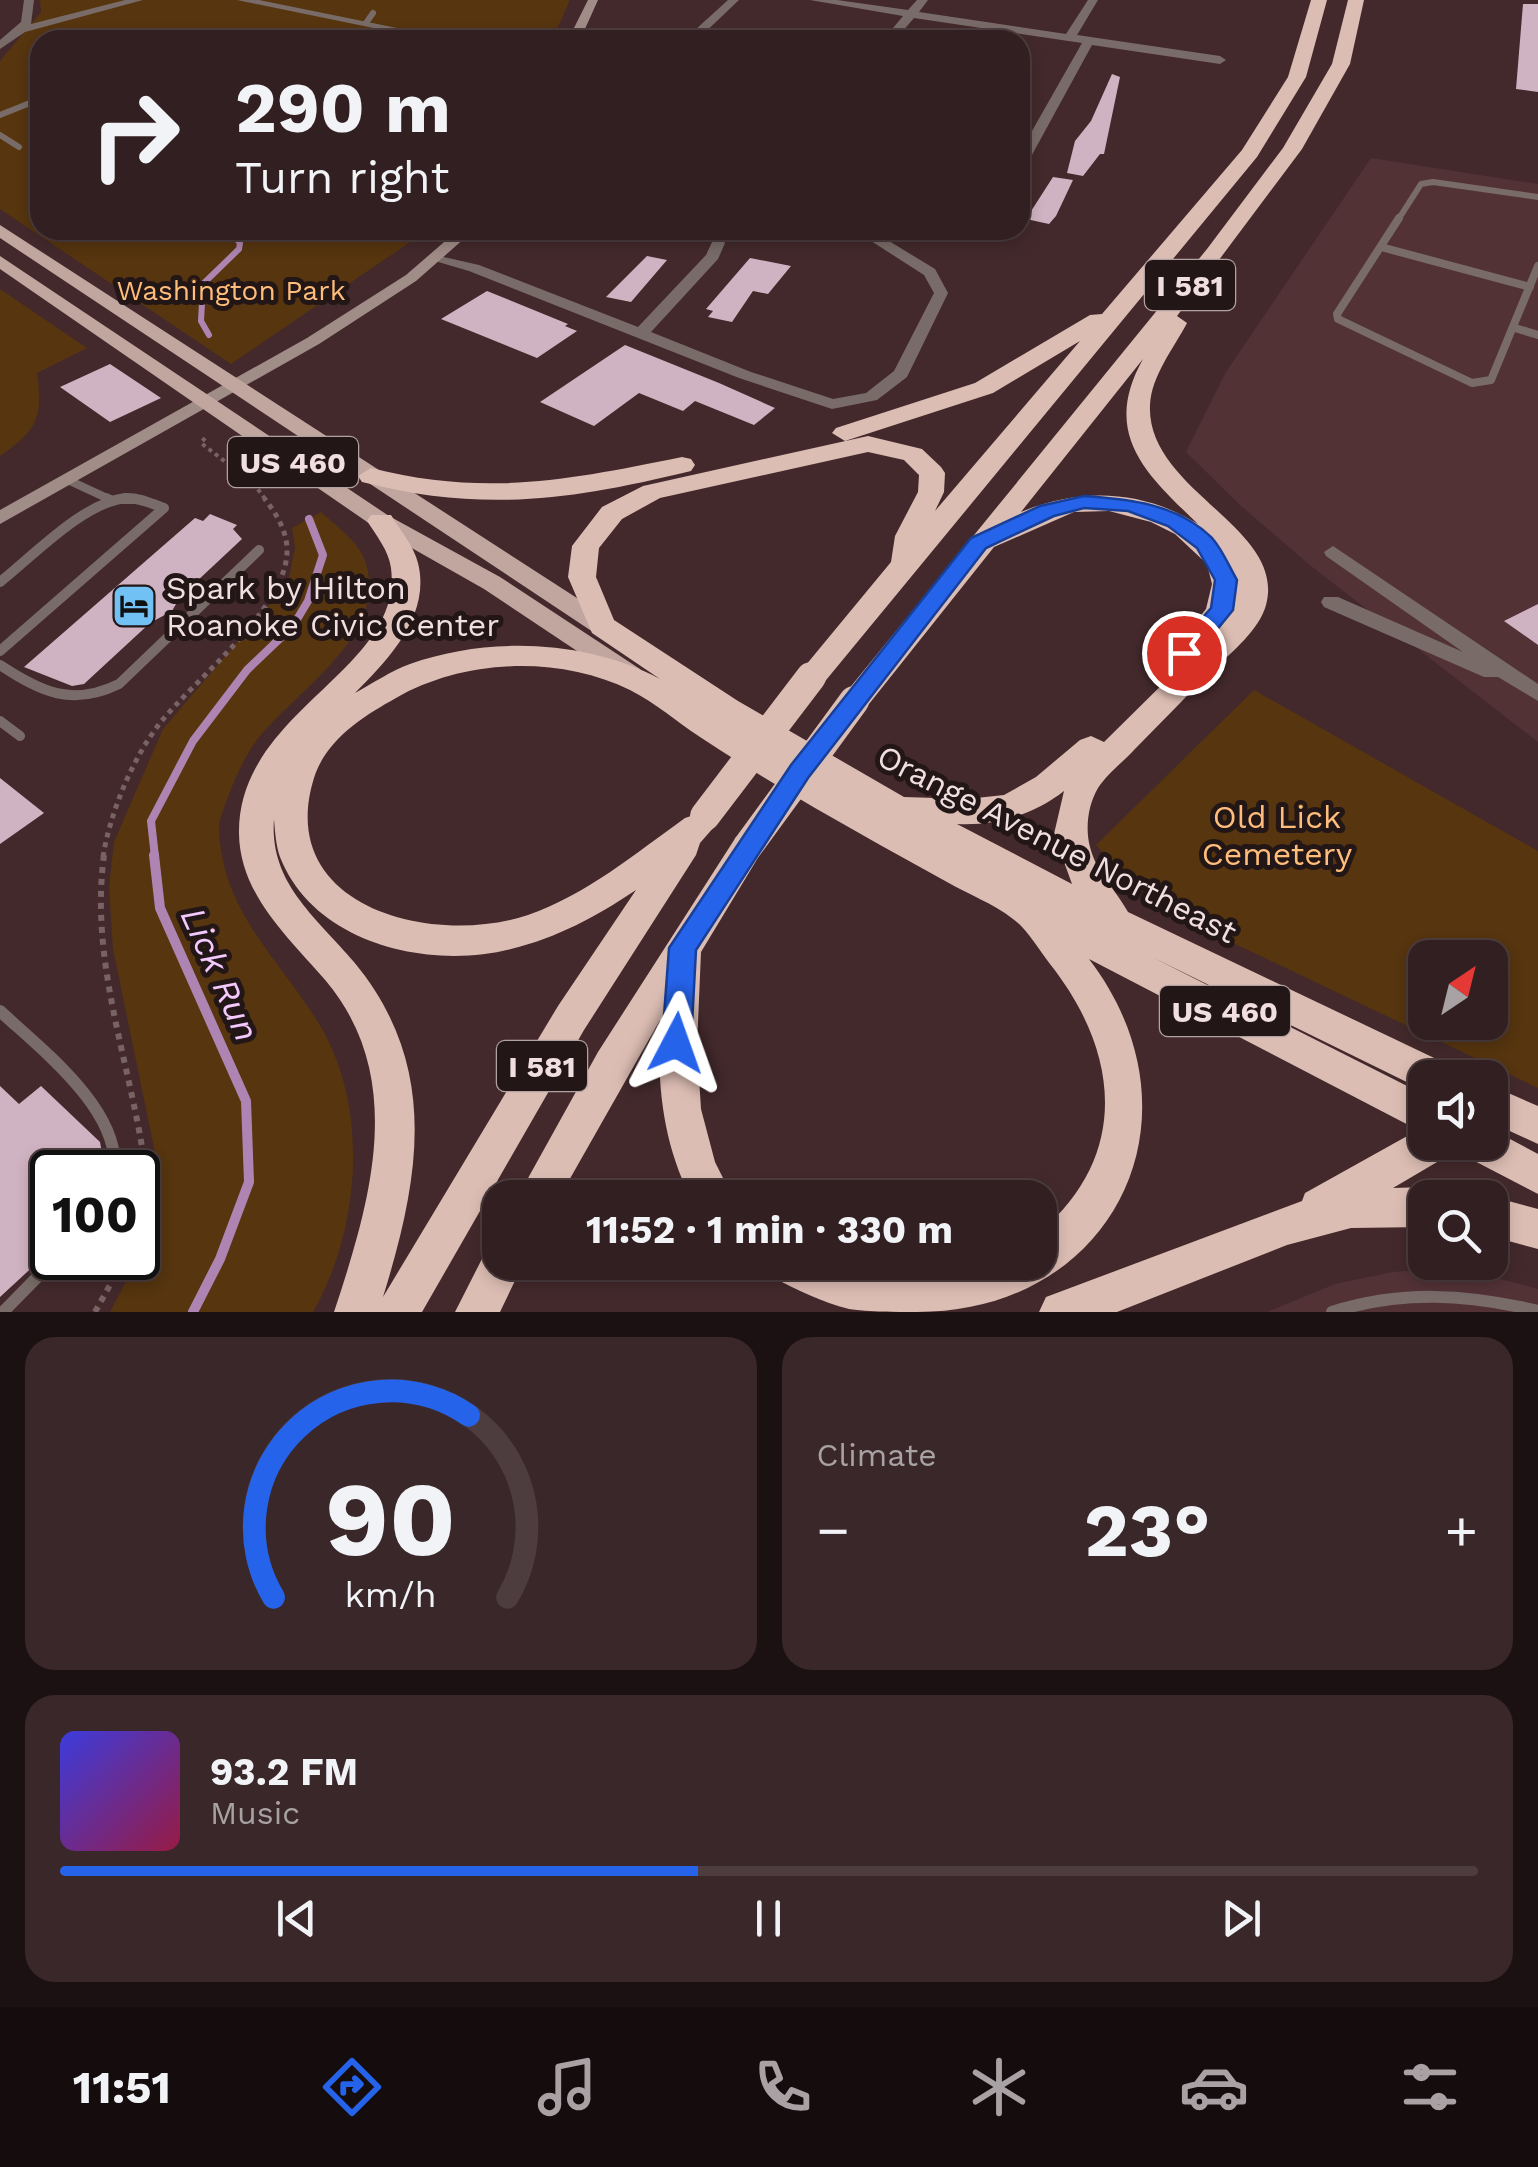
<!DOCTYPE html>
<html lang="en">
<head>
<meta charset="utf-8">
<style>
	body { margin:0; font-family:"Work Sans",sans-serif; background:#3a272a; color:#f1f3f6; height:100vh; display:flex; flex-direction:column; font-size:38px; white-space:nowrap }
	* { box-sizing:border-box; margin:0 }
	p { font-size:32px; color:#a8a2a5 }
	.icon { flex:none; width:55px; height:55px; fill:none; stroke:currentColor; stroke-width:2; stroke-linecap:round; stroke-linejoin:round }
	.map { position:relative; height:1312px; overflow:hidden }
	.sheet { display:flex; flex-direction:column; gap:25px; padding:25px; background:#1c1112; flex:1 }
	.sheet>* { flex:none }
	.guide { position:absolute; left:30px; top:30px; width:1000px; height:210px; border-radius:30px; box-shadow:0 5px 15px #0003,0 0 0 2px #4d3d3f; background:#321f21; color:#f1f3f6; overflow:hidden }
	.needle { width:65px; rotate:35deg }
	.tools { position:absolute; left:1408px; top:940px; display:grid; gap:20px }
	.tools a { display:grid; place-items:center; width:100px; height:100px; border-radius:20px; background:#321f21; box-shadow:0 5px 15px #0003,0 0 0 2px #4d3d3f; font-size:50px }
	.speed { position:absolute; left:30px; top:1150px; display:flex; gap:20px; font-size:50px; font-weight:700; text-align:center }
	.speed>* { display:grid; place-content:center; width:130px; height:130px; border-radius:50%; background:#321f21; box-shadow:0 5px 15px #0003,0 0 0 2px #4d3d3f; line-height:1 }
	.speed .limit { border:5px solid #111; border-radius:15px; background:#fff; color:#111 }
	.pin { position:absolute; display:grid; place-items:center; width:85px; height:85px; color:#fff; margin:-42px; border:5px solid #fff; border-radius:50%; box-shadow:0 2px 10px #0007 }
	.me { position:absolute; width:110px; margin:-55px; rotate:4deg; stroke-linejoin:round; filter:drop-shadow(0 0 8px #0008) }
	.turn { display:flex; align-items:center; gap:35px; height:210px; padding:0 40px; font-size:45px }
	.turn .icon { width:130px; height:130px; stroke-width:2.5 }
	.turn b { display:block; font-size:70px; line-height:85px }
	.big { font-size:75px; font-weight:700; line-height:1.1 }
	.sheet .tile { flex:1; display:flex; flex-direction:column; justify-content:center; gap:15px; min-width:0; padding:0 35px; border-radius:30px; background:#3a272a }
	.sheet .dial { align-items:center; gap:0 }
	.dial svg { height:260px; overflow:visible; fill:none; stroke:#4d3d3f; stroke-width:7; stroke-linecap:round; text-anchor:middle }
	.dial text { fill:#f1f3f6; stroke:none }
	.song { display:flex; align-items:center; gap:30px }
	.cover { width:120px; height:120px; border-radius:15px; background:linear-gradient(135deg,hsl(240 70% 55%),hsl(340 70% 35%)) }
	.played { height:10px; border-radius:5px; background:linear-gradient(90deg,#2563eb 45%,#4d3d3f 45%) }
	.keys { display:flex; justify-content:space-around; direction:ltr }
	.heat { display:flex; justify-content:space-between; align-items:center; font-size:55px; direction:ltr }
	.sheet .tiles { flex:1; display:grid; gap:25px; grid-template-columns:1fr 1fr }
	.tile:last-child { grid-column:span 2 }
	.trip { position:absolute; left:482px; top:1180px; width:575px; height:100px; border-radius:30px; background:#321f21; box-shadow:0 5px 15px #0003,0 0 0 2px #4d3d3f; font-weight:700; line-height:100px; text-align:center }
	.menu { display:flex; height:160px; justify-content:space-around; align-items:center; background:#140c0d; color:#a8a2a5 }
	.menu .icon { width:70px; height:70px }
	.menu .selected { color:#2563eb }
	.menu b { font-size:45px; color:#f1f3f6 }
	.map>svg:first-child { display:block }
	.built { fill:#533236 }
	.green { fill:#56350f; fill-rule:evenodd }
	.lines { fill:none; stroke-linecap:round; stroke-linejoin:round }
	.stream-far2 { stroke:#ae85b2; stroke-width:6 }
	.stream-far1 { stroke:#ae85b2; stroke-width:8 }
	.stream { stroke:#ae85b2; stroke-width:10 }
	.building { fill:#d0b3c2 }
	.path-far3 { stroke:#796264; stroke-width:2.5; stroke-dasharray:2.5 2.5; stroke-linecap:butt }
	.path-far2 { stroke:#796264; stroke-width:4; stroke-dasharray:4 4; stroke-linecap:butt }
	.path-far1 { stroke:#796264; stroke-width:5; stroke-dasharray:5 5; stroke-linecap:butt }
	.path { stroke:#796264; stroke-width:6; stroke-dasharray:6 6; stroke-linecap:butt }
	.lane-far3 { stroke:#796c68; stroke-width:6 }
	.lane-far2 { stroke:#796c68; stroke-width:8 }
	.lane-far1 { stroke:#796c68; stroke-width:10 }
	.lane { stroke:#796c68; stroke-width:12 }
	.street { fill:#796c68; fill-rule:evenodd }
	.secondary { fill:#a18d87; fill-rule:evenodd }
	.primary { fill:#c0a69e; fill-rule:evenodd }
	.highway { fill:#dcbdb3; fill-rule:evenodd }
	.highway-bridge { stroke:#dcbdb3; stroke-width:30 }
	.route { fill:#2563eb; stroke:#184099; stroke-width:2.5 }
	.labels { text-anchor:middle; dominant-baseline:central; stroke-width:10; stroke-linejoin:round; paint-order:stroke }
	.far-park-label { font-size:28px; fill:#febd7a; stroke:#221617 }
	.shield { fill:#221617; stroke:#b2a2a4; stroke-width:2.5 }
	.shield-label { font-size:30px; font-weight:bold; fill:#f0dee0 }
	.poi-label { font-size:32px; fill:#f0dee0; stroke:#221617; text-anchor:start }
	.park-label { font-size:32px; fill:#febd7a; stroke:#221617 }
	.street-label { font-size:32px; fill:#f0dee0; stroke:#221617 }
	.water-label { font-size:35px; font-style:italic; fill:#f3c9fe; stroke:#221617 }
</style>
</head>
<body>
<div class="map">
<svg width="1538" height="1312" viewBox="0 0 1538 1312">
	<rect width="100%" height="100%" fill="#43292c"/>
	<path class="built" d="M1371 158 1538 184V742L1311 566 1240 505 1186 452 1226 372Z
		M1433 1269 1482 1274 1538 1289V1312H1267L1335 1284 1393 1272Z"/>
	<path class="green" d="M40 0H570L552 40H40V230H428L231 364 0 209V61L41 12Z
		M0 289 87 348 37 373C43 417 38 430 0 456Z
		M321 512C334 524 355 539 363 556 396 631 294 692 256 741 243 759 234 781 226 802 223 812 218 821 219 831 223 912 278 958 318 1022 370 1106 361 1228 313 1312H110L138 1258 160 1177 113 949 109 887 114 842 163 729 288 583 295 548 292 528Z
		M1254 690 1538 851V1088L1233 943 1132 887 1096 845ZM1425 958H1490V1022H1425Z"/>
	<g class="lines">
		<path class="stream-far2" d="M209 335 201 321 203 284 239 249 240 243 229 230"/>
		<path class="stream-far1" d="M155 857 151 821 193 741 247 670 293 626 308 601 323 555 309 519"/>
		<path class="stream" d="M154 855 160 908 246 1101 249 1182 220 1259 193 1312"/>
	</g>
	<path class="building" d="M1523 4H1538V92L1516 89Z
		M1112 74 1120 77 1104 154H1100L1083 176 1067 173 1075 141 1091 121Z
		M1053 177 1073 180 1056 216 1049 224 1026 219Z
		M647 256 667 260 631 302 606 297Z
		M750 258 791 266 768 294 753 291 732 322 708 317 713 311 706 309Z
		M487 291 568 324 565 326 577 331 537 358 441 319Z
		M625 345 719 383 775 408 754 425 695 401 683 411 639 393 594 426 540 402Z
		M110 364 161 398 110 422 60 387Z
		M210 514 237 525 233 529 242 539 180 597 172 611 150 623 84 684 72 686 24 667 195 518 203 521Z
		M1538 604V645L1504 621Z
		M0 778 44 813 0 844Z
		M0 1086 19 1104 41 1086 100 1142 104 1164 94 1172H52V1249L0 1297Z"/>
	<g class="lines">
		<path class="path-far3" d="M325 33 350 40"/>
		<path class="path-far2" d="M205 438 201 443 253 483 266 500"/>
		<path class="path-far1" d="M103 857C110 813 132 759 160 723 195 679 284 611 287 553 288 532 276 513 264 498"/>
		<path class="path" d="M104 855C90 958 127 1053 143 1153L144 1185 138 1220
			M95 1312 125 1258"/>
		<path class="lane-far3" d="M366 23 373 13
			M0 115 40 99
			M0 135 19 147
			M1398 220 1421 184 1433 182 1538 197"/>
		<path class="lane-far2" d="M1399 218 1337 314 1338 319 1472 383 1491 380 1538 266
			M1381 247 1530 287
			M1515 328 1538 335
			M68 480 111 500
			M118 500H141"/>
		<path class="lane-far1" d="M106 498 113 501
			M0 582C33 556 83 503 125 498 139 497 152 504 164 508L0 651
			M0 665C41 692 72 707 119 684L259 550
			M0 721 20 736"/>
		<path class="lane" d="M0 1011C41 1049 122 1111 114 1172
			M3 1312 56 1258
			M1332 1312C1402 1290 1467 1294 1538 1311"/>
		<path class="street" d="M24 0H34L31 24 125 0H143L25 32 0 49V40L21 22Z
			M237 0H259L456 40H432Z
			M728 0H739L697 40H684Z
			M810 0H837L908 10 917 0H928L919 12 1066 34 1088 0H1098L1077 35 1220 56 1226 60 1220 64 1092 45 1027 164 1020 168V152L1082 43 914 18 895 40H883L903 16Z
			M854 230H871L935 269 948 293 907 377 877 400 832 409 739 378 469 271 428 259 435 255 479 265 638 327 706 255 713 240H723L725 243 718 259 651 332 751 372 833 399 866 393 894 371 934 293 924 275Z
			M1333 546 1538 684V701L1498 677H1484L1324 607 1321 602 1324 597H1338L1463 652 1326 556 1324 552Z"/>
		<path class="secondary" d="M588 0H598L580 40H568Z
			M458 230H474L416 281 319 344 0 524V510L307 338 406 275Z"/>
		<path class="primary" d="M0 225 611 620 614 626 611 632H593L0 238Z
			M0 256 389 516 500 577 640 669 644 675 640 681H622L484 589 373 526 0 269Z"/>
		<path class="highway" d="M1311 0H1327L1306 77 1257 157 822 685 811 688 800 685 796 677 891 562 895 536 918 492 919 475 904 460 868 452 660 498 622 519 599 548 596 577 614 620 738 701 904 797 967 799 1004 795 1036 777 1080 740 1091 736 1104 742 1186 661 1176 658 1172 651 1206 609 1212 584 1207 564 1175 534 1151 522 1109 511 1074 512 994 547 865 709 854 712 843 709 839 701 1207 249 1283 148 1332 64 1348 0H1364L1350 64 1302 149 1177 316 1187 323C1174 348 1151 376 1150 405 1146 491 1287 527 1266 605 1259 630 1233 651 1214 669 1187 695 1161 723 1134 750 1123 762 1107 774 1098 788 1088 805 1085 828 1090 847 1096 872 1116 890 1128 912L1451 1066 1456 1078H1425V1091L1154 958 1425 1095V1142H1455L1449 1155 1393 1188 1425 1187 1440 1193 1442 1198H1425V1227L1351 1228 1287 1245 1117 1312H1039L1046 1297 1302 1201 1305 1193 1418 1130 1089 959C1209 1116 1115 1312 917 1312 895 1312 870 1312 849 1309 822 1302 797 1290 772 1277L766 1262H837L880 1272 911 1273 978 1262H1040V1232C1131 1155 1119 1051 1050 964 1039 950 1027 929 1013 919 994 904 968 894 947 882 903 858 859 833 815 808 776 785 738 762 700 737 677 722 656 703 630 690 558 655 464 659 396 698 362 717 326 740 314 778 274 907 432 947 528 915 586 895 636 853 685 818L697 814 709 818 714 827 700 843 696 855 584 1030 422 1312H334C370 1203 408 1079 326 981 289 938 240 895 239 834 237 710 404 671 391 568 389 551 376 535 367 521L371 515H391C400 530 414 546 418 563 431 615 389 659 355 693 373 683 391 671 410 664 488 636 586 640 660 679L592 633 568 577 572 546 602 507 643 486 868 436 922 449 941 467 945 473 944 492 935 511 1080 341 993 393 845 441 832 433 836 428 975 383 1090 315 1102 314 1242 150 1288 77ZM1143 359C1101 434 1146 474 1198 524 1143 490 1081 487 1021 512ZM1064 791 1054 834 1072 884 957 824C996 826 1033 815 1064 791ZM274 819C275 832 276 846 280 857 314 944 429 970 511 949 557 938 597 916 636 890L558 1006 383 1297C420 1177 440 1066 354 962 316 917 269 883 274 819Z
			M682 457 691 459 695 465 691 471C571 500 483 513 362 482L358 476 371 468C486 497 568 480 682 457Z
			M748 833 760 837 765 846 701 952 697 1046 701 1109 715 1162 733 1198H691C662 1141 657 1083 660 1020L559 1198H517L598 1052 736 837Z
			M1490 1085 1538 1106V1144L1490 1122Z
			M1491 1129 1538 1154V1194L1463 1155 1457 1142H1490Z
			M1490 1196 1538 1209V1249L1490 1236V1198H1486Z
			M500 1242V1262H524L500 1312H455L488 1247Z"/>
		<path class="highway-bridge" d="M705 816 811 677
			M748 846 854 701"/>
	</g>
	<path class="route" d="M1084 496C1129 499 1178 504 1212 538 1222 549 1229 566 1237 580L1233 610 1193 659H1176L1173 653 1176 648 1211 608 1215 580 1197 548 1168 526 1128 511 1084 508 1054 516 986 548 808 778 696 950 691 1043 686 1052 676 1056 666 1052 662 1043 669 948 791 765 971 538 1040 506Z"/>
	<defs>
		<symbol id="hotel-square" viewBox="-11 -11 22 22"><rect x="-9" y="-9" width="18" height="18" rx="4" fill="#72c1f5" stroke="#221617"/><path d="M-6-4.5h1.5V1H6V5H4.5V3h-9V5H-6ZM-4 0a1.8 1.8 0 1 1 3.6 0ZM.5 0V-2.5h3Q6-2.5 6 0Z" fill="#111"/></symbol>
	</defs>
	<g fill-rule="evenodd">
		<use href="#hotel-square" x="109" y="581" width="50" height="50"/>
	</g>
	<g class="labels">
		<g class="far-park-label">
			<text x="231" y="290">Washington Park</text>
		</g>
		<g class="shield">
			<rect x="1145" y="260" width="90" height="50" rx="8"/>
			<rect x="228" y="437" width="130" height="50" rx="8"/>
			<rect x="1160" y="986" width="130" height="50" rx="8"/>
			<rect x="497" y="1041" width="90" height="50" rx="8"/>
		</g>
		<g class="shield-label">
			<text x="1190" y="285">I 581</text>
			<text x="293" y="462">US 460</text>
			<text x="1225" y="1011">US 460</text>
			<text x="542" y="1066">I 581</text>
		</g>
		<g class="poi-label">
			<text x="166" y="588">Spark by Hilton<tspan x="166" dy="37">Roanoke Civic Center</tspan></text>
		</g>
		<g class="park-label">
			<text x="1277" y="817">Old Lick<tspan x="1277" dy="37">Cemetery</tspan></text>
		</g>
		<g class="street-label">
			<text transform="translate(1057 844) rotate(27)">Orange Avenue Northeast</text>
		</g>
		<g class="water-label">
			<text transform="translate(220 974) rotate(66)">Lick Run</text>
		</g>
	</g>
</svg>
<div class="tools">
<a><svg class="needle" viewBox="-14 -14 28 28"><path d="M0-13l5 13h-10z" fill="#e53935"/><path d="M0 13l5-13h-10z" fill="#a8a2a5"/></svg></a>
<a><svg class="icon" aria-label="sound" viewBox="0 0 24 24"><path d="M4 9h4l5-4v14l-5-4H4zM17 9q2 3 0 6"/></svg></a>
<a><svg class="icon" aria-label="search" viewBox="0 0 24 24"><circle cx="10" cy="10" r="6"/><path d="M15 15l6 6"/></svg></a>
</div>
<div class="speed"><div class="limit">100</div></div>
<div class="pin" style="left:1184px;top:653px;background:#d93025"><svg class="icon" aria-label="arrive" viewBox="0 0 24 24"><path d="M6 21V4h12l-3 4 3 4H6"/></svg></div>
<svg class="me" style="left:676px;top:1043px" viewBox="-20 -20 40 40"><path d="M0-17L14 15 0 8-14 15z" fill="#2563eb" stroke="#fff" stroke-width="4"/></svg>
<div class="trip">11:52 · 1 min · 330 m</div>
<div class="guide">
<div class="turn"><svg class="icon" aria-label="right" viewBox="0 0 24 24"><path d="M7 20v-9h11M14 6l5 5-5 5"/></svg><div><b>290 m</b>Turn right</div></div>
</div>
</div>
<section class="sheet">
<div class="tiles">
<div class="tile dial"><svg viewBox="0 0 100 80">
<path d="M14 69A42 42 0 1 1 86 69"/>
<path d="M14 69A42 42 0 0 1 74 13" stroke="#2563eb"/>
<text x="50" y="56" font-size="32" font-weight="700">90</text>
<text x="50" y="72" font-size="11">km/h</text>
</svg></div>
<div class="tile"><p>Climate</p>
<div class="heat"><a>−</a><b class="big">23°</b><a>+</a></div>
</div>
<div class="tile">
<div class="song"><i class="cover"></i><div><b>93.2 FM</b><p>Music</p></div></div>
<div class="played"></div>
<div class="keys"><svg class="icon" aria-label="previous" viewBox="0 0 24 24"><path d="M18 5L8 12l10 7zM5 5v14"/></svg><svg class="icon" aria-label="pause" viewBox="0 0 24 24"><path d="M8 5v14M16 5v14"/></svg><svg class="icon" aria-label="next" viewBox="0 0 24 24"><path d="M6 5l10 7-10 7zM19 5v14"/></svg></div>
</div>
</div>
</section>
<nav class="menu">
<b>11:51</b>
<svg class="icon selected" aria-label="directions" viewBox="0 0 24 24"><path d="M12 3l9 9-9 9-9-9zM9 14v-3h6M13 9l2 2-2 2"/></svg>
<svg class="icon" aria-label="music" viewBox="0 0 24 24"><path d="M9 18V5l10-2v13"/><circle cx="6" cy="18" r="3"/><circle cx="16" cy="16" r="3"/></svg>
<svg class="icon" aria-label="phone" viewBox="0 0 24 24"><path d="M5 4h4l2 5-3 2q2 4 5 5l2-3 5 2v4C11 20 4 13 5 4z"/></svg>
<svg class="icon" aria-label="climate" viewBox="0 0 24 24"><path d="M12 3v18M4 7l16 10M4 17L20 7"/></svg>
<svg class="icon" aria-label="car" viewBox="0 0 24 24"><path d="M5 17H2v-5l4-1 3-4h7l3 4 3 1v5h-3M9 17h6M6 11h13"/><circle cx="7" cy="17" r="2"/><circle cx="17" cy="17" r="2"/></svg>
<svg class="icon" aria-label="filters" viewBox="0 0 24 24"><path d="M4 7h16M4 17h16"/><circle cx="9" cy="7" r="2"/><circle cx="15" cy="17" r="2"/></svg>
</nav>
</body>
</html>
